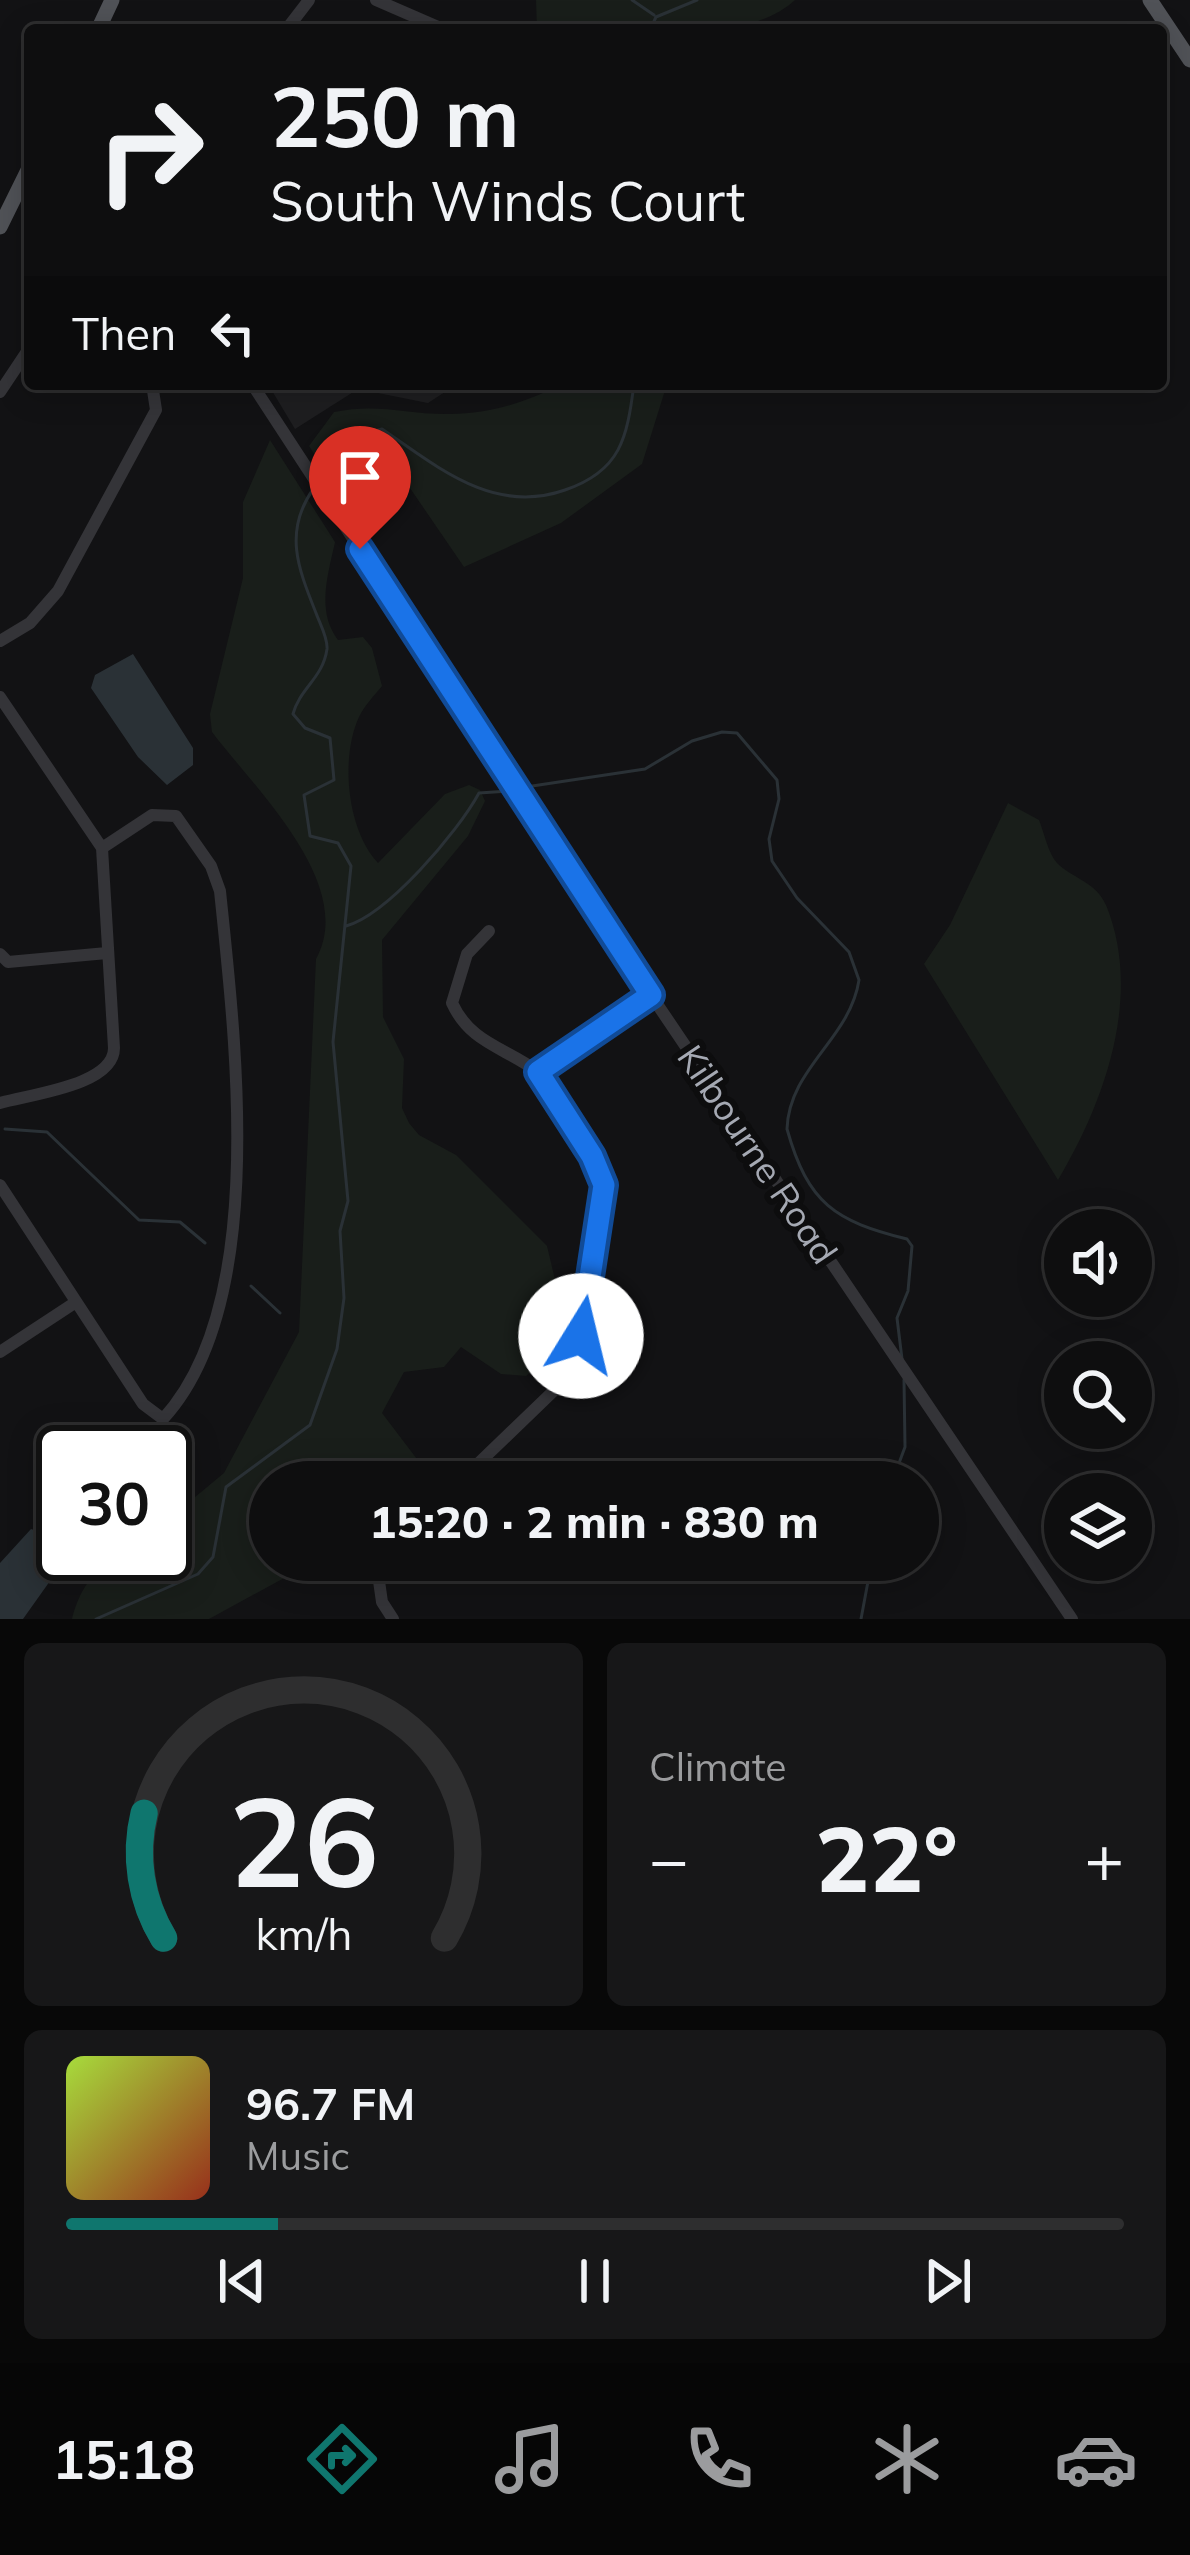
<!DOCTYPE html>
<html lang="en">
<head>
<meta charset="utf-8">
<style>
	body { margin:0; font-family:Mulish,sans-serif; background:#171718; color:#f1f3f6; height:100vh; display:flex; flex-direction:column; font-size:45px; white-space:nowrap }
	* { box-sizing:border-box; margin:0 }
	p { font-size:39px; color:#9b9c9e }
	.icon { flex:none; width:66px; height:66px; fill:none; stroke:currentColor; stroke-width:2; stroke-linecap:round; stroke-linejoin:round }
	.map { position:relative; height:1619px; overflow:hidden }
	.drawer { display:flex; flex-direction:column; gap:24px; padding:24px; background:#080808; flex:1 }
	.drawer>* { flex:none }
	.top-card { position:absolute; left:24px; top:24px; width:1143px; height:366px; border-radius:12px; box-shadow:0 6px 30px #0003,0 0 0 3px #2e2e2f; background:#0e0e0f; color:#f1f3f6; overflow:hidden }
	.tools { position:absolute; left:1044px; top:1209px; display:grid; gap:24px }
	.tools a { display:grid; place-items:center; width:108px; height:108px; border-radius:50%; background:#0e0e0f; box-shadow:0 6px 30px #0003,0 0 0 3px #2e2e2f; font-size:60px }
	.speed { position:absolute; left:36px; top:1425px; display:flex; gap:24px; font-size:60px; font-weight:700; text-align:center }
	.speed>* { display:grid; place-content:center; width:156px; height:156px; border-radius:50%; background:#0e0e0f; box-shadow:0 6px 30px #0003,0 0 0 3px #2e2e2f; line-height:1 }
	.speed .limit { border:6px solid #111; border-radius:18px; background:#fff; color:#111 }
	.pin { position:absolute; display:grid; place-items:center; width:102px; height:102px; color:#fff; margin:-123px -51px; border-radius:50% 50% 50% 0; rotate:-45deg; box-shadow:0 0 12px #0007 }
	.pin .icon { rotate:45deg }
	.me { position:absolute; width:132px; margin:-66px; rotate:9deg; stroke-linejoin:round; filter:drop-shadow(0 0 9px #0008) }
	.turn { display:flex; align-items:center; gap:42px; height:252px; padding:0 48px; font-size:54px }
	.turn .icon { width:156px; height:156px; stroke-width:2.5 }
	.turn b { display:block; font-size:84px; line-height:102px }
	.then { display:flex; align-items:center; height:114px; padding:0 48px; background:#0003; gap:24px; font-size:45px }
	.big { font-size:90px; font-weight:800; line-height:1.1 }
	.drawer .tile { flex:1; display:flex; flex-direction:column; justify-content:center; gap:18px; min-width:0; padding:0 42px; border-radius:18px; background:#171718 }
	.drawer .dial { align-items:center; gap:0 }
	.dial svg { height:312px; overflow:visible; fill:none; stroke:#2e2e2f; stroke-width:7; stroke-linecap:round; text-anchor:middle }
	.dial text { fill:#f1f3f6; stroke:none }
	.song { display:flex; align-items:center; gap:36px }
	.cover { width:144px; height:144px; border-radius:18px; background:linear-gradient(135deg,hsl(80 70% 55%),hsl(10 70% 35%)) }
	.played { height:12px; border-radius:6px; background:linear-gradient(90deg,#0f766e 20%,#2e2e2f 20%) }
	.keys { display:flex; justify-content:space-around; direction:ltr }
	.heat { display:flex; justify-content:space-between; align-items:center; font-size:66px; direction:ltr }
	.drawer .tiles { flex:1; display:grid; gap:24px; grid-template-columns:1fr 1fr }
	.tile:last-child { grid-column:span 2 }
	.trip { position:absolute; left:249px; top:1461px; width:690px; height:120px; border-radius:60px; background:#0e0e0f; box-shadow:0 6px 30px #0003,0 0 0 3px #2e2e2f; font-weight:800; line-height:120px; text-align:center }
	.tab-bar { display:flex; height:192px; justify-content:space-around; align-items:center; background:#060606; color:#9b9c9e }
	.tab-bar .icon { width:84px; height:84px }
	.tab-bar .on { color:#0f766e }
	.tab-bar b { font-size:54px; color:#f1f3f6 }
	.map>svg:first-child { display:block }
	.built { fill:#1e1e20 }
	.green { fill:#191e1a }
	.water { fill:#2a3136 }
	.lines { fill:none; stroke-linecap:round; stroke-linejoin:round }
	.stream { stroke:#2a3136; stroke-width:3 }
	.minor { stroke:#343438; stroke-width:12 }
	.major { stroke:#505257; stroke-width:15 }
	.route-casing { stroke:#114b97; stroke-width:30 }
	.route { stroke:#1a73e8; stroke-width:21 }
	.labels { text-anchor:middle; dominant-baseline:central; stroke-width:12; stroke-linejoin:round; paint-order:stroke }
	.street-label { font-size:36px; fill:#a5a9b3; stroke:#0d0d0e }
</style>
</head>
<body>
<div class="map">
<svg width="1190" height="1619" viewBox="0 0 1190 1619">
	<rect width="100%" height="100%" fill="#121214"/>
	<path class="built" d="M268 384H457L428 403 358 389 295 429Z"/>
	<path class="green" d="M536 0H795C741 50 609 30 537 30Z
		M563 384H667L642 464 561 523 464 567 399 472 348 505 309 446 334 412C378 403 404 414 446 414 488 415 526 402 563 384Z
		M270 440 335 542C328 575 316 611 338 640L363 637 372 648 382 686C374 696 364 706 359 717 340 758 347 830 378 863L445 794 469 785 480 790 485 801 468 836 382 940 383 1017 404 1059 402 1108 409 1123 419 1135 456 1155 547 1246 562 1309 541 1363 526 1376 501 1374 461 1347 444 1367 404 1372 382 1413 423 1467 414 1482H270V1560H317L209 1619H72C86 1566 115 1554 165 1554V1522L224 1473 299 1332 316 959C357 885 255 789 212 732L210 714 243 578V502Z
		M1008 803 1039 820C1044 832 1048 853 1057 863 1072 878 1096 882 1106 905 1143 995 1105 1101 1058 1180L924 964 950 925Z"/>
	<path class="water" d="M133 654 193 748V765L167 785 138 757 91 688 95 675Z
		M31 1529 49 1535 50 1581 23 1619H0V1563Z"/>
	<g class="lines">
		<path class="stream" d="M632 0 654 15
			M650 30 656 17 697 0
			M320 480 345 439 382 429C439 468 494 515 565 490 621 471 627 438 634 384
			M519 788 645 769 692 741 722 732 737 733 777 780 779 799 769 839 772 861 797 898 849 952 859 980C850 1039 789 1068 787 1129 808 1204 835 1221 907 1239L912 1246 908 1291 897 1318 902 1359
			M346 926C387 915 458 832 479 793L509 791
			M5 1129 47 1132 139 1220 180 1222 205 1243
			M251 1286 280 1313
			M892 1482 905 1447 904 1380
			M96 1619 198 1574 213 1557 226 1487 310 1425 337 1349 344 1298 340 1231 348 1201 333 1042 351 866 338 843 310 836 304 795 334 780 330 738 305 728 293 714C300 688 323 678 327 649 328 638 320 624 316 613 298 568 283 531 314 488
			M861 1619 872 1560"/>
		<path class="minor" d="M376 0 445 30
			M286 30 309 0
			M252 384 651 995 1072 1619
			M0 392 30 347
			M0 641 30 623 58 591 156 410 152 384
			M0 697 102 848 114 1048C114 1085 32 1094 0 1103
			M489 931 467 954 452 1003C471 1044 505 1047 538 1072L651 995
			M0 954 8 962 107 953
			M0 1185 143 1404 163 1419C269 1304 235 1038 220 891L211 866 176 816 152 815 102 848
			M0 1352 76 1302
			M459 1482 567 1378 581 1337 604 1185 593 1156 538 1072
			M376 1560 382 1602 393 1619"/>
		<path class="major" d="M1150 0 1190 60
			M98 30 112 0
			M0 227 30 166"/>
	</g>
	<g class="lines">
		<defs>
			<path id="route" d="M360 549 651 995 538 1072 592 1156 604 1185 581 1336"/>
		</defs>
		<use href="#route" class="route-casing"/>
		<use href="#route" class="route"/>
	</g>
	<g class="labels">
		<g class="street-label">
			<text transform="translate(758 1154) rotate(56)">Kilbourne Road</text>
		</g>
	</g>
</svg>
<div class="tools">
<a><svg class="icon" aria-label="sound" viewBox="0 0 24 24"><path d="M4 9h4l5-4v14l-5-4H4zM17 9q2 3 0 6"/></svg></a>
<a><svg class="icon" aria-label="search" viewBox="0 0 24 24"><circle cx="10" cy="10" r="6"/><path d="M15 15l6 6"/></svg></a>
<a><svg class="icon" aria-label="layers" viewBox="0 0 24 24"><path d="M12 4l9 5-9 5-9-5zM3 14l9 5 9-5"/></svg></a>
</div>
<div class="speed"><div class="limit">30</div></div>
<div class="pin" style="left:360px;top:549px;background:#d93025"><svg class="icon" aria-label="arrive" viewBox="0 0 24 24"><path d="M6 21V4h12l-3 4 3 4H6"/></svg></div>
<svg class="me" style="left:581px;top:1336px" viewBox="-20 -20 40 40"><circle r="19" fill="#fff"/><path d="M0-13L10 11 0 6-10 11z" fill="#1a73e8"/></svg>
<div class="trip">15:20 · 2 min · 830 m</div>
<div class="top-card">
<div class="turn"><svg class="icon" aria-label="right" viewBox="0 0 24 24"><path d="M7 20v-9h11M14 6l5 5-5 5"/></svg><div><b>250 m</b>South Winds Court</div></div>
<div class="then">Then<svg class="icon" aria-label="left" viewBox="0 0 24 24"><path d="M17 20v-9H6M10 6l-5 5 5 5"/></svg></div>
</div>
</div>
<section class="drawer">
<div class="tiles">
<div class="tile dial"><svg viewBox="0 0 100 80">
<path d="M14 69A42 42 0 1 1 86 69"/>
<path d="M14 69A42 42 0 0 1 9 37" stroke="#0f766e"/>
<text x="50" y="56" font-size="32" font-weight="700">26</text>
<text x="50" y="72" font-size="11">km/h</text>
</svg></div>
<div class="tile"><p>Climate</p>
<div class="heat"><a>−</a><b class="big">22°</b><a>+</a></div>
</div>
<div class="tile">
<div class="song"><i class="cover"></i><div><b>96.7 FM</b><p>Music</p></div></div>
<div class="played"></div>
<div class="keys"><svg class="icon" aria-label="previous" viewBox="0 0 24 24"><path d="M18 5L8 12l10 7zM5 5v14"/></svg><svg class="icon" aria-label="pause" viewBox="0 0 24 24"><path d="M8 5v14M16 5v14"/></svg><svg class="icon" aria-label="next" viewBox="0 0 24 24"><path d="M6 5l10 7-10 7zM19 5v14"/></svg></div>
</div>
</div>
</section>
<nav class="tab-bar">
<b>15:18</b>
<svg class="icon on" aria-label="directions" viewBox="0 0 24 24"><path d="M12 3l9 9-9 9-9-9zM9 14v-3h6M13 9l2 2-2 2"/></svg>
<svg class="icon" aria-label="music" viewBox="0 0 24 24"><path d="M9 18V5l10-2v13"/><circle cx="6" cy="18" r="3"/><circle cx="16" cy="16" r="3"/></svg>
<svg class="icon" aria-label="phone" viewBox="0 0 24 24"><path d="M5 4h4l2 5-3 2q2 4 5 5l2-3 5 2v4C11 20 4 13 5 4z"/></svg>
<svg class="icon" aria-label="climate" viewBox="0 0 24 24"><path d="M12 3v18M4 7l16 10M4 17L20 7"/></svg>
<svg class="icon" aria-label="car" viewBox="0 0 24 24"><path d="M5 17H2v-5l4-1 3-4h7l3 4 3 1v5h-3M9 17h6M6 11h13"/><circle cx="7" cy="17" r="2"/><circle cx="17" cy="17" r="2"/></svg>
</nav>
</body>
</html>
